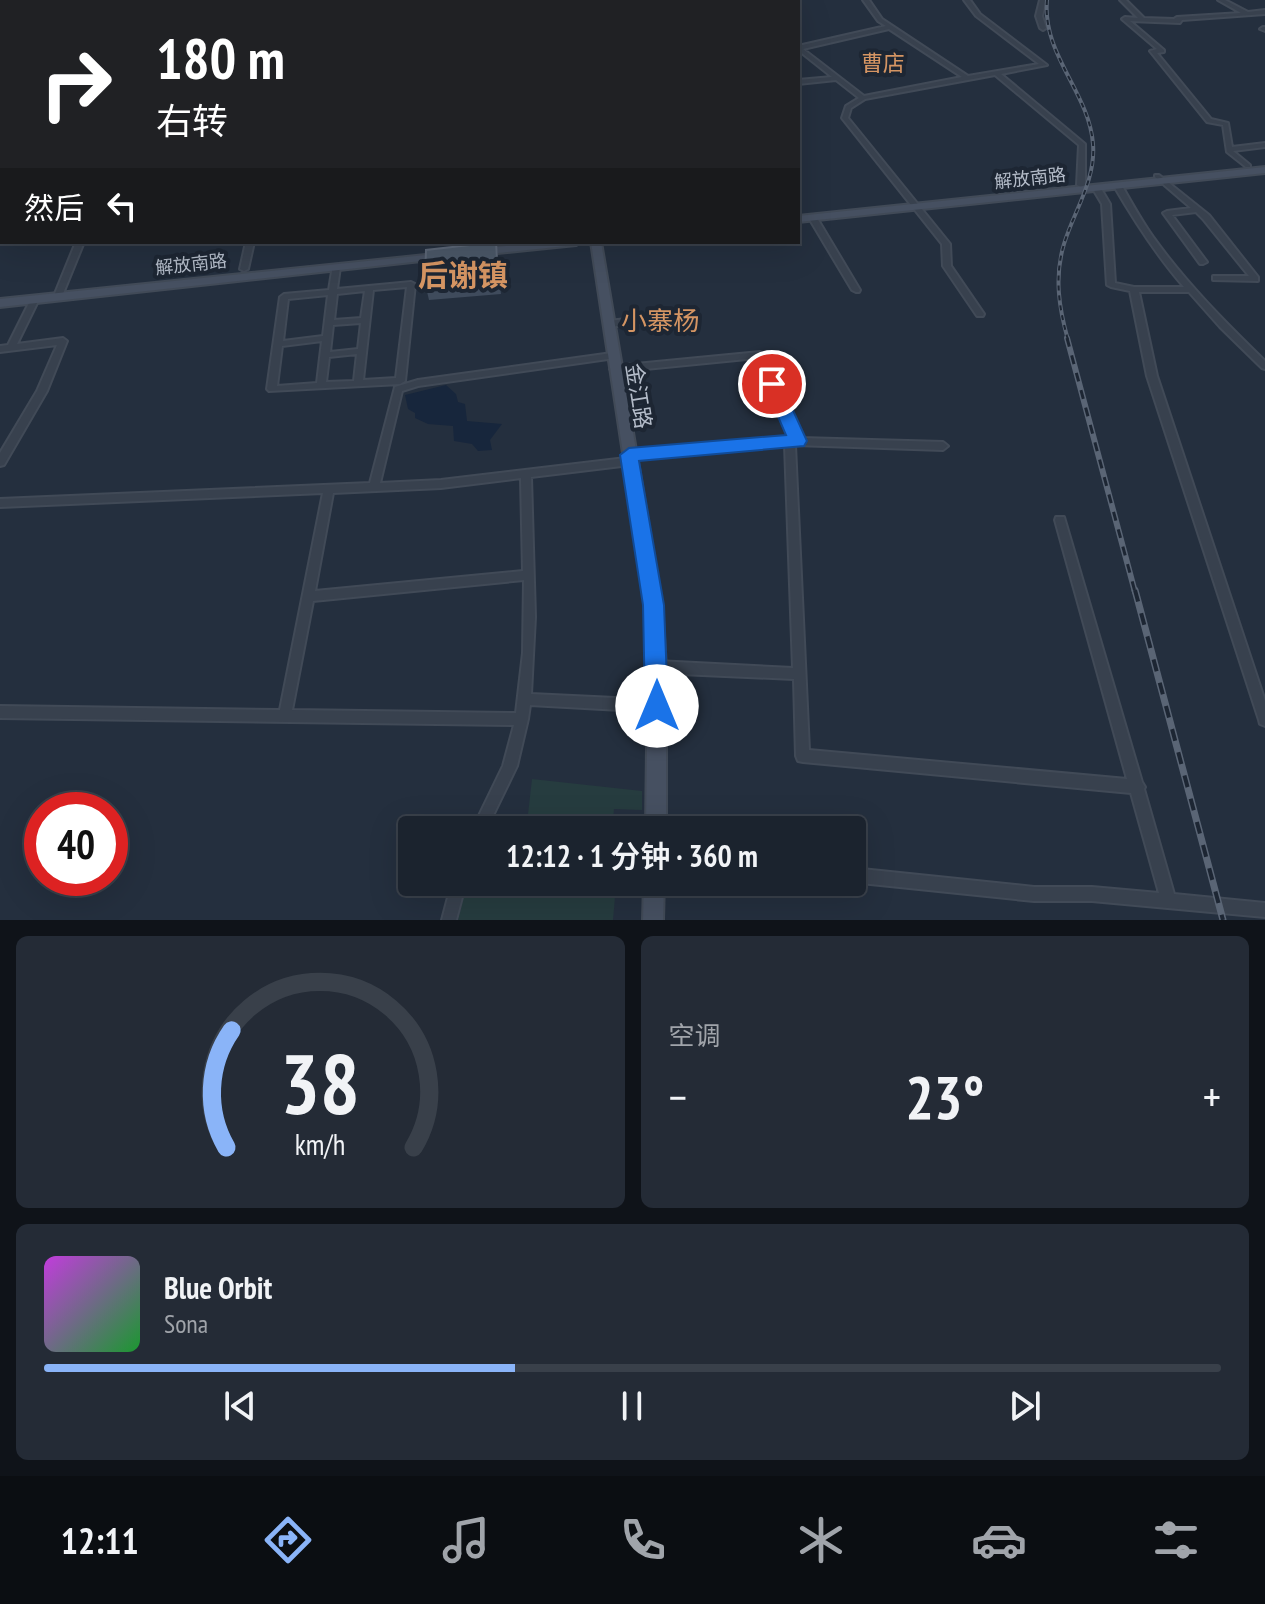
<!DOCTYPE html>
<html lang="zh">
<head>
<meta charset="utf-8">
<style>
	body { margin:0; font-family:"PT Sans Narrow","Noto Sans SC",sans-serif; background:#242b36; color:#f1f3f6; height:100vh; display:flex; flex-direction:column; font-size:30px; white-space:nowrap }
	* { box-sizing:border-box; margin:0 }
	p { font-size:26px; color:#a0a4aa }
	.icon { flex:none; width:44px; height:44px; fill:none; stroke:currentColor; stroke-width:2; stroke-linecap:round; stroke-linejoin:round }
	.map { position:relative; height:920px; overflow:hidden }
	.drawer { display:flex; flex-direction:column; gap:16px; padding:16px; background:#0f1319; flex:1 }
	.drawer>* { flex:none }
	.hud { position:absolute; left:0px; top:0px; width:800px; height:244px; box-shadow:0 8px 32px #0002,0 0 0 2px #39404a; background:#202124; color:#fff; overflow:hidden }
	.speed { position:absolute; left:24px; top:792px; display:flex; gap:16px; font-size:40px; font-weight:700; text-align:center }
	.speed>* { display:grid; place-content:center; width:104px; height:104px; border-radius:50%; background:#1b232e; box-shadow:0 8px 32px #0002,0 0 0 2px #39404a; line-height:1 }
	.speed .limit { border:12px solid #d22; background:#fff; color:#111 }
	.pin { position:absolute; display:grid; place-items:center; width:68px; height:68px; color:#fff; margin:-34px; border:4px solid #fff; border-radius:50%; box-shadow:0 2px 8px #0007 }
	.me { position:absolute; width:88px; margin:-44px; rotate:0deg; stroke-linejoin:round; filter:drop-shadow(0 0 6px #0008) }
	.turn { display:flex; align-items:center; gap:28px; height:168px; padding:0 24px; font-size:36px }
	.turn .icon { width:104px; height:104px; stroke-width:2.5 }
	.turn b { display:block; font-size:56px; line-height:68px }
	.then { display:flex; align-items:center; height:76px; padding:0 24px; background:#0003; gap:16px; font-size:30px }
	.big { font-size:60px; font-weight:600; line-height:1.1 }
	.drawer .widget { flex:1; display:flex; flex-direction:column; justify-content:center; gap:12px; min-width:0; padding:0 28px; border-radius:12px; background:#242b36 }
	.drawer .dial { align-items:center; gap:0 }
	.dial svg { height:208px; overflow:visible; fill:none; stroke:#39404a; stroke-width:7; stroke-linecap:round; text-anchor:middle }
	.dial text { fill:#f1f3f6; stroke:none }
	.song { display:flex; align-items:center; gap:24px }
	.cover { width:96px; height:96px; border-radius:12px; background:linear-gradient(135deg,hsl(290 70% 55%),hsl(130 70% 35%)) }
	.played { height:8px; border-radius:4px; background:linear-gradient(90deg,#8ab4f8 40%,#39404a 40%) }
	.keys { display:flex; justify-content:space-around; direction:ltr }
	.heat { display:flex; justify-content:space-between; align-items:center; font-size:44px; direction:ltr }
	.drawer .tiles { flex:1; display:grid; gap:16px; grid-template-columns:1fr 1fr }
	.widget:last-child { grid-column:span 2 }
	.trip { position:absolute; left:398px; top:816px; width:468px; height:80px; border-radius:8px; background:#1b232e; box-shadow:0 8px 32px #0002,0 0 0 2px #39404a; font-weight:600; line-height:80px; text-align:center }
	.tabs { display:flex; height:128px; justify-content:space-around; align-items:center; background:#0b0e12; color:#a0a4aa }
	.tabs .icon { width:56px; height:56px }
	.tabs .current { color:#8ab4f8 }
	.tabs b { font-size:36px; color:#f1f3f6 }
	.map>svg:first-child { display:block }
	.green { fill:#263c3f }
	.water { fill:#17263c }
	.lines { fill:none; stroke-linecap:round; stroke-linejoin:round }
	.street-casing { stroke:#414a57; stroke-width:4 }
	.secondary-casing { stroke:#414a57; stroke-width:4 }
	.street { fill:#38414e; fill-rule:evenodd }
	.secondary { fill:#465061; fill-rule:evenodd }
	.rail-far2-casing { stroke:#5a6575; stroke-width:4 }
	.rail-far1-casing { stroke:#5a6575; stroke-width:6 }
	.rail-casing { stroke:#5a6575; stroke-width:7 }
	.rail-far2 { stroke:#1d2633; stroke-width:2; stroke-dasharray:5; stroke-linecap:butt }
	.rail-far1 { stroke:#1d2633; stroke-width:3; stroke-dasharray:9; stroke-linecap:butt }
	.rail { stroke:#1d2633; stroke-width:4; stroke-dasharray:12; stroke-linecap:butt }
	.wall { fill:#3f4b5c }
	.shaded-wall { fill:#2f3b4b }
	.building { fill:#4b5868; stroke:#5c6777; stroke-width:2 }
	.route { fill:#1a73e8; stroke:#114b97; stroke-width:2 }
	.labels { text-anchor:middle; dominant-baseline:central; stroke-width:8; stroke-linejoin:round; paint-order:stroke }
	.far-street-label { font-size:18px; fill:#b4bcc9; stroke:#1d2633 }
	.far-quarter-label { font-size:22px; fill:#d59563; stroke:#1d2633 }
	.street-label { font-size:22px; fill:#b4bcc9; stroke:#1d2633 }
	.quarter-label { font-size:26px; fill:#d59563; stroke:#1d2633 }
	.district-label { font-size:30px; font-weight:bold; fill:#d59563; stroke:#1d2633 }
</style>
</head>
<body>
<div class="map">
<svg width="1265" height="920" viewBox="0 0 1265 920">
	<rect width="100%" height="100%" fill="#242f3e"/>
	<path class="green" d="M532 779 642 791V810L614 809 612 830H483L488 821 527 823Z
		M467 882H620L616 886 613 920H458Z"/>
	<path class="water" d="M446 385 456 394 458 402 465 404 467 421 502 424 490 440 492 450 478 451 472 444 454 441 453 426 428 424 415 418V413L408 409 405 395Z"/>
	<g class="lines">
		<defs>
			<path id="street" d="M660 0H671L666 2H655Z
				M689 0H695L696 2H690Z
				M863 0H869L882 19 968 76 1039 64 976 16 964 0H970L980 14 1047 65 1001 74 1085 144V185L1081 187 1077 185 1079 145 995 75 865 99 851 108 848 118 950 244 951 266 984 314 983 316H977L943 266 942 244 842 118 846 106 859 98 836 80 798 84V80L832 77 798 50V46L886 26 878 21ZM889 29 962 77 864 96 803 49Z
				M1040 0H1046L1042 16 1046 28 1043 30 1040 28 1036 16Z
				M1120 0H1126L1144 18 1174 19 1177 17 1241 13 1218 0H1225L1248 12 1265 10V14L1182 20 1180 23 1130 21 1164 50V52L1157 53 1211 119 1228 123 1232 147 1265 143V147L1233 151 1250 165V167H1246L1227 152 1223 125 1207 122 1150 51 1157 49 1123 20 1122 19 1125 17 1138 18Z
				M1263 27H1265V31L1260 29Z
				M0 43H2V47H0Z
				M0 116H2V120H0Z
				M1155 175H1159L1209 215 1258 277V281L1213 280V276H1249L1203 219 1196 212 1172 215 1207 262 1203 264H1200L1163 213 1167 211 1191 208 1155 177Z
				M1115 184H1121C1131 202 1141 220 1153 237 1186 283 1224 321 1265 361V369L1262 368 1220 327 1189 292H1139L1157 376 1265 701V726L1260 724 1259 720 1147 376 1130 291 1111 287 1107 285 1102 204 1093 189 1094 187H1100L1110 204 1115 283 1134 287H1184C1157 256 1135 222 1114 186Z
				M0 201H2V205H0Z
				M810 216H816L817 218 860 290 859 292H856L852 290 809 218Z
				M76 242H84L62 296 58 299 55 298 54 296Z
				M246 242H254L248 269 244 271 240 269Z
				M333 265H336L340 267 337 289 411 282 415 284 405 381 400 384 269 391 267 389 280 297 284 294 329 290ZM407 287 396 378 363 380 373 290ZM365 291 361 318 334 320 337 294ZM328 295 323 336 283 341 288 299ZM361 323 358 349 330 352 333 325ZM322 341 317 383 277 386 282 346ZM357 354 354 381 326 382 329 357Z
				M35 296 39 299 17 344 63 338 67 341 47 391 4 465 0 466V453L37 391 57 345 0 352V346L8 345 31 299Z
				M656 316 660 319 659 321 608 327 604 324 608 321Z
				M760 352 764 355 801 438 943 442 948 446 943 450 795 445 809 750 1127 779 1055 520 1056 517H1064L1142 782 1145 787 1144 789 1174 894 1265 903V917L1092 901H1034L851 882 852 868 1034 887H1092L1159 893 1131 793 803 762 798 761 796 756 794 679 657 673 653 671 651 667 653 663 657 661 793 668 785 445 633 458 635 461 630 465 531 477 535 617 531 694 657 700 661 702 663 706 661 710 657 712 530 705 528 719 517 766 486 830H472L503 766 514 725 0 718V706L280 710 323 493 0 507V499L370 483 395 387 418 380 612 353 616 356 615 358 418 386 402 391 380 483 441 480 626 458 624 455 629 451 792 438 757 358 615 372 610 369 615 366ZM521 478 523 571 315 591 333 493 441 488ZM524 580 523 653 516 713 292 710 313 601Z
				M452 882H466L456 920H442Z"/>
			<path id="secondary" d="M0 75H2V79H0Z
				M0 157H2V163H0Z
				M1265 167V173L798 222V216Z
				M544 242H581L576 245 478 255 473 252 478 249Z
				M591 242H601L662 605 666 667V830H646L648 667 646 605Z
				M445 253 449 254V258L0 307V299Z
				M644 882H664L663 920H643Z"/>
		</defs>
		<use href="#street" class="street-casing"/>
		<use href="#secondary" class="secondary-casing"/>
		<use href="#street" class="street"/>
		<use href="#secondary" class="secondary"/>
		<defs>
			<path id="rail-far2" d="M1047 0C1042 55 1089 92 1093 144 1096 180 1074 211 1064 244 1054 277 1059 308 1068 340
				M0 2 48 0
				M37 2 89 0
				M118 2 170 0
				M646 2 657 0"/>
			<path id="rail-far1" d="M1067 338 1135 592"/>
			<path id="rail" d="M1135 590 1223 920"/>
		</defs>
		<use href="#rail-far2" class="rail-far2-casing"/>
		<use href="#rail-far1" class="rail-far1-casing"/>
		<use href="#rail" class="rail-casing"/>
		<use href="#rail-far2" class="rail-far2"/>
		<use href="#rail-far1" class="rail-far1"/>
		<use href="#rail" class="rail"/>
	</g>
	<path class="wall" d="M498 259 501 294 429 300 425 283Z"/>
	<path class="shaded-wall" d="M496 242 498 259 501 294 498 277Z"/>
	<path class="building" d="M496 242 498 277 425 283 426 250Z"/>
	<path class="route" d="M772 378 781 384 807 441 804 446 639 461 664 605 668 706 665 713 657 716 648 713 645 706 643 605 620 455 629 448 786 435 764 384Z"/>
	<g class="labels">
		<g class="far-street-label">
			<text transform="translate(1030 178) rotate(-6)">解放南路</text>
			<text transform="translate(191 264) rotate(-6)">解放南路</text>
		</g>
		<g class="far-quarter-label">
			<text x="883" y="63">曹店</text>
		</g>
		<g class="street-label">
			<text transform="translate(639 396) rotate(81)">金江路</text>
		</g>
		<g class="quarter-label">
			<text x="660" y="320">小寨杨</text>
		</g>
		<g class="district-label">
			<text x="463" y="274">后谢镇</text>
		</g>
	</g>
</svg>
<div class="speed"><div class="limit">40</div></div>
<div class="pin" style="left:772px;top:384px;background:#d93025"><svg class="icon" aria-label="arrive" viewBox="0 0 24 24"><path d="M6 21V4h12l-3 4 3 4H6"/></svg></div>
<svg class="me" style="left:657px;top:706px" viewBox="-20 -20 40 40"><circle r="19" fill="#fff"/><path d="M0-13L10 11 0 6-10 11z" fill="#1a73e8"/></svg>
<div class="trip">12:12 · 1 分钟 · 360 m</div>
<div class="hud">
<div class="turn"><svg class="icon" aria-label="right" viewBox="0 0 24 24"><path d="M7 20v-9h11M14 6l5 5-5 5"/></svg><div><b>180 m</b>右转</div></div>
<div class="then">然后<svg class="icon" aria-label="left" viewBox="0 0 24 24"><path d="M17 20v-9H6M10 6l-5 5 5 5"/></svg></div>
</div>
</div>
<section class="drawer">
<div class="tiles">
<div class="widget dial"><svg viewBox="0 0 100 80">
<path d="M14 69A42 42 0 1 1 86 69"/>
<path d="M14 69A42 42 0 0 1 16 24" stroke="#8ab4f8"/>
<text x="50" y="56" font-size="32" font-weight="700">38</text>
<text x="50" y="72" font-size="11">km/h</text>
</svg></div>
<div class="widget"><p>空调</p>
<div class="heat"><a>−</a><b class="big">23°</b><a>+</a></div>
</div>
<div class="widget">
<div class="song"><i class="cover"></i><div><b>Blue Orbit</b><p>Sona</p></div></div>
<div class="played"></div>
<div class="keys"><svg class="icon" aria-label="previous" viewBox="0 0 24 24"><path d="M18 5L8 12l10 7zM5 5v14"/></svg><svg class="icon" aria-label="pause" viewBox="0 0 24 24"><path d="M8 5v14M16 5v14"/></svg><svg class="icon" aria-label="next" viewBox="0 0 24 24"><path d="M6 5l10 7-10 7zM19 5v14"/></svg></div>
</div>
</div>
</section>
<nav class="tabs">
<b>12:11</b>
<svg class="icon current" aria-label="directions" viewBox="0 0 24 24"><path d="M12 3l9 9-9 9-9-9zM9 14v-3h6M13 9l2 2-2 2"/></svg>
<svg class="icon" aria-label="music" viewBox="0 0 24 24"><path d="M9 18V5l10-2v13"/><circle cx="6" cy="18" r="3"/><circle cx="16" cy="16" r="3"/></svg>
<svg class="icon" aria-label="phone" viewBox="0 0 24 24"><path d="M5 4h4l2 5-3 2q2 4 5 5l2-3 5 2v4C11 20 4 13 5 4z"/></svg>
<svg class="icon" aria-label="climate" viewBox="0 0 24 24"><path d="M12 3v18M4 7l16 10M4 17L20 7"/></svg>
<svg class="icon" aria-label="car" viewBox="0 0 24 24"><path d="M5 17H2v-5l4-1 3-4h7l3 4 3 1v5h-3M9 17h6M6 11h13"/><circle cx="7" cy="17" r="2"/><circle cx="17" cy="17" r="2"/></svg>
<svg class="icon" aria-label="filters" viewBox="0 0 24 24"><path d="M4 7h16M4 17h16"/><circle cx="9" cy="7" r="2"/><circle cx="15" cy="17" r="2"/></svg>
</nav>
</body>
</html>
